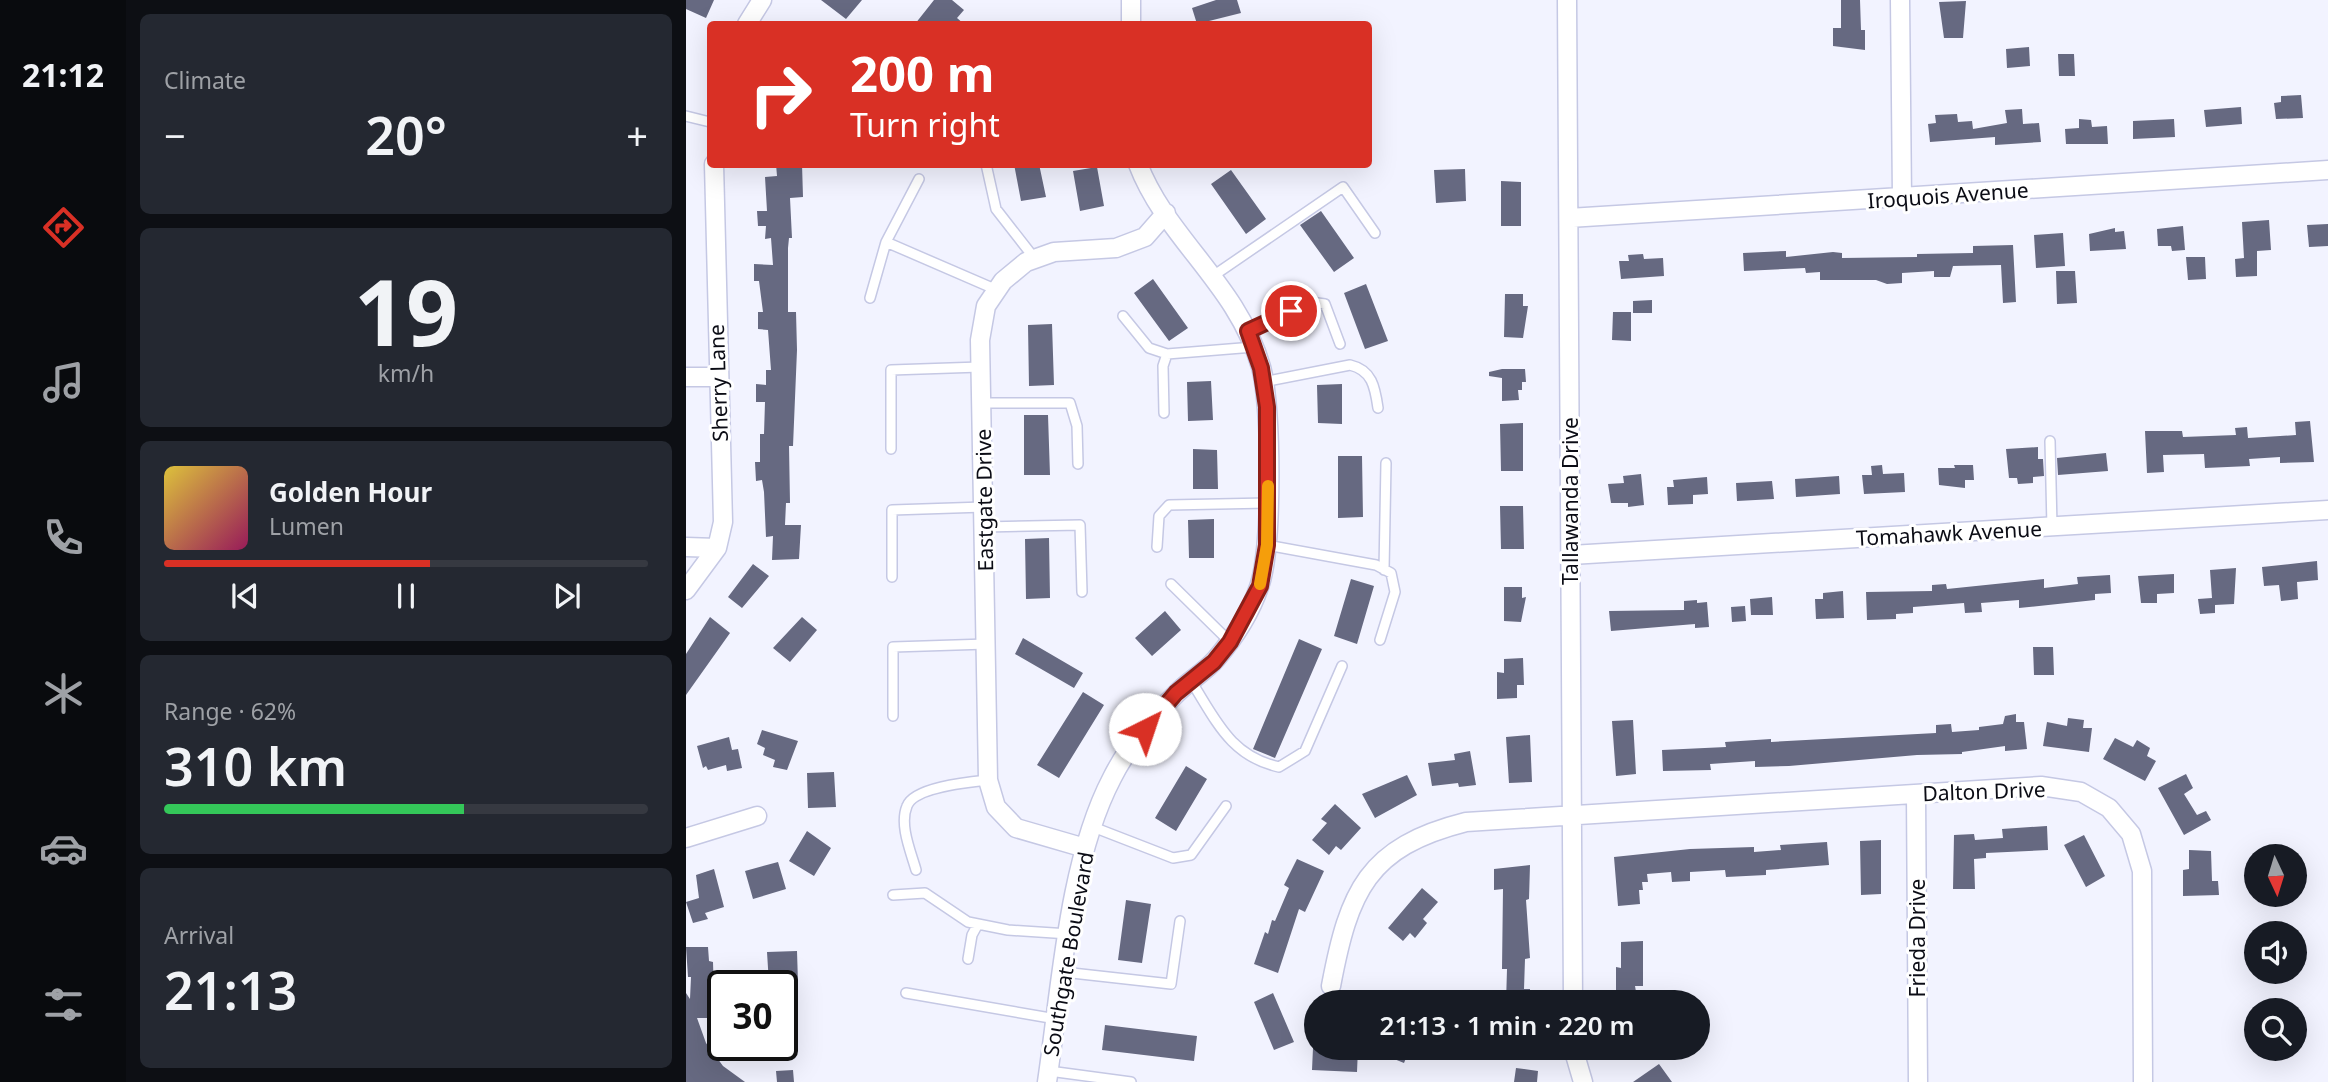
<!DOCTYPE html>
<html lang="en">
<head>
<meta charset="utf-8">
<style>
	body { margin:0; font-family:"Noto Sans",sans-serif; background:#242831; color:#f1f3f6; height:100vh; display:flex; flex-direction:column; font-size:26px; white-space:nowrap }
	* { box-sizing:border-box; margin:0 }
	p { font-size:23px; color:#9ea1a6 }
	.icon { flex:none; width:38px; height:38px; fill:none; stroke:currentColor; stroke-width:2; stroke-linecap:round; stroke-linejoin:round }
	.map { position:relative; flex:1; overflow:hidden }
	.side { display:flex; flex-direction:column; gap:14px; padding:14px; background:#0d0f14; width:560px }
	.side>* { flex:none }
	.hud { position:absolute; left:21px; top:21px; width:665px; height:147px; border-radius:7px; box-shadow:0 7px 28px #0002; background:#d93025; color:#fff; overflow:hidden }
	.needle { width:46px; rotate:176deg }
	.fabs { position:absolute; left:1558px; top:844px; display:grid; gap:14px }
	.fabs a { display:grid; place-items:center; width:63px; height:63px; border-radius:50%; background:#171b24; box-shadow:0 7px 28px #0002; font-size:35px }
	.speed { position:absolute; left:21px; top:970px; display:flex; gap:14px; font-size:35px; font-weight:700; text-align:center }
	.speed>* { display:grid; place-content:center; width:91px; height:91px; border-radius:50%; background:#171b24; box-shadow:0 7px 28px #0002; line-height:1 }
	.speed .limit { border:4px solid #111; border-radius:10px; background:#fff; color:#111 }
	.pin { position:absolute; display:grid; place-items:center; width:60px; height:60px; color:#fff; margin:-30px; border:4px solid #fff; border-radius:50%; box-shadow:0 2px 7px #0007 }
	.me { position:absolute; width:77px; margin:-38px; rotate:41deg; stroke-linejoin:round; filter:drop-shadow(0 0 5px #0008) }
	.turn { display:flex; align-items:center; gap:24px; height:147px; padding:0 28px; font-size:32px }
	.turn .icon { width:91px; height:91px; stroke-width:2.5 }
	.turn b { display:block; font-size:49px; line-height:60px }
	.big { font-size:52px; font-weight:600; line-height:1.1 }
	.side .tile { flex:1; display:flex; flex-direction:column; justify-content:center; gap:10px; min-width:0; padding:0 24px; border-radius:10px; background:#242831 }
	.side .dial { align-items:center; gap:0 }
	.dial b { font-size:91px; line-height:1 }
	.song { display:flex; align-items:center; gap:21px }
	.cover { width:84px; height:84px; border-radius:10px; background:linear-gradient(135deg,hsl(50 70% 55%),hsl(330 70% 35%)) }
	.played { height:7px; border-radius:4px; background:linear-gradient(90deg,#d93025 55%,#363941 55%) }
	.keys { display:flex; justify-content:space-around; direction:ltr }
	.heat { display:flex; justify-content:space-between; align-items:center; font-size:38px; direction:ltr }
	.charge { height:10px; border-radius:5px; background:linear-gradient(90deg,#34c759 62%,#363941 0) }
	.trip { position:absolute; left:618px; top:990px; width:406px; height:70px; border-radius:35px; background:#171b24; box-shadow:0 7px 28px #0002; font-weight:600; line-height:70px; text-align:center }
	main { display:flex; flex:1; min-height:0 }
	.menu { display:flex; flex-direction:column; width:126px; justify-content:space-around; align-items:center; background:#090b0e; color:#9ea1a6 }
	.menu .icon { width:49px; height:49px }
	.menu .on { color:#d93025 }
	.menu b { font-size:32px; color:#f1f3f6 }
	.map>svg:first-child { display:block }
	.building { fill:#666981 }
	.lines { fill:none; stroke-linecap:round; stroke-linejoin:round }
	.service-casing { stroke:#c5c8e4; stroke-width:12 }
	.minor-casing { stroke:#c5c8e4; stroke-width:21 }
	.service { stroke:#fff; stroke-width:9 }
	.minor { stroke:#fff; stroke-width:18 }
	.route-casing { stroke:#8d1f18; stroke-width:18 }
	.route { stroke:#d93025; stroke-width:12 }
	.slow { stroke:#f59e0b; stroke-width:12 }
	.labels { text-anchor:middle; dominant-baseline:central; stroke-width:6; stroke-linejoin:round; paint-order:stroke }
	.street-label { font-size:21px; fill:#0b0c15; stroke:#fff }
</style>
</head>
<body>
<main>
<nav class="menu">
<b>21:12</b>
<svg class="icon on" aria-label="directions" viewBox="0 0 24 24"><path d="M12 3l9 9-9 9-9-9zM9 14v-3h6M13 9l2 2-2 2"/></svg>
<svg class="icon" aria-label="music" viewBox="0 0 24 24"><path d="M9 18V5l10-2v13"/><circle cx="6" cy="18" r="3"/><circle cx="16" cy="16" r="3"/></svg>
<svg class="icon" aria-label="phone" viewBox="0 0 24 24"><path d="M5 4h4l2 5-3 2q2 4 5 5l2-3 5 2v4C11 20 4 13 5 4z"/></svg>
<svg class="icon" aria-label="climate" viewBox="0 0 24 24"><path d="M12 3v18M4 7l16 10M4 17L20 7"/></svg>
<svg class="icon" aria-label="car" viewBox="0 0 24 24"><path d="M5 17H2v-5l4-1 3-4h7l3 4 3 1v5h-3M9 17h6M6 11h13"/><circle cx="7" cy="17" r="2"/><circle cx="17" cy="17" r="2"/></svg>
<svg class="icon" aria-label="filters" viewBox="0 0 24 24"><path d="M4 7h16M4 17h16"/><circle cx="9" cy="7" r="2"/><circle cx="15" cy="17" r="2"/></svg>
</nav>
<section class="side">
<div class="tile"><p>Climate</p>
<div class="heat"><a>−</a><b class="big">20°</b><a>+</a></div>
</div>
<div class="tile dial"><b>19</b><p>km/h</p></div>
<div class="tile">
<div class="song"><i class="cover"></i><div><b>Golden Hour</b><p>Lumen</p></div></div>
<div class="played"></div>
<div class="keys"><svg class="icon" aria-label="previous" viewBox="0 0 24 24"><path d="M18 5L8 12l10 7zM5 5v14"/></svg><svg class="icon" aria-label="pause" viewBox="0 0 24 24"><path d="M8 5v14M16 5v14"/></svg><svg class="icon" aria-label="next" viewBox="0 0 24 24"><path d="M6 5l10 7-10 7zM19 5v14"/></svg></div>
</div>
<div class="tile"><p>Range · 62%</p><b class="big">310 km</b><div class="charge"></div></div>
<div class="tile"><p>Arrival</p><b class="big">21:13</b></div>
</section>
<div class="map">
<svg width="1642" height="1082" viewBox="0 0 1642 1082">
	<rect width="100%" height="100%" fill="#f2f3ff"/>
	<path class="building" d="M0 0H28L20 18 0 9Z
		M135 0H176L160 19Z
		M248 0H266L278 10 271 18 278 24H229Z
		M530 0H551L555 13 511 24 506 8Z
		M1155 0H1174L1175 30H1179V50L1147 46V28H1155Z
		M1280 1 1277 38H1258L1253 2Z
		M1343 47 1344 66 1321 68 1320 49Z
		M1372 54H1388L1389 76H1373Z
		M1615 95 1617 118 1590 119 1588 103 1595 102V96Z
		M1555 107 1556 124 1520 127 1518 110Z
		M1336 109 1337 124 1353 123 1355 142 1309 145V137L1244 142 1242 124 1250 123 1249 115 1271 114 1272 122 1286 121 1287 129 1321 123 1319 110Z
		M1393 119 1405 120 1406 127 1421 126 1422 144H1380L1379 129 1393 128Z
		M1488 119 1489 137 1447 139V121Z
		M90 164H116L117 197 104 198 106 238H103L102 248V312H110L111 350 107 446H103L104 503H100L99 525H115L113 559 86 560 87 536 80 537 78 492 76 480 70 481 69 462H74V434H78L79 402H70V384L80 385V370H85L82 330 72 329V312H77L73 281H68V264L87 265 85 238 79 239 80 226H72L71 211H81L79 177 91 176Z
		M328 164H353L360 197 335 201Z
		M411 167 418 206 394 211 387 171Z
		M779 169 780 201 750 203 748 170Z
		M545 170 580 219 560 234 525 184Z
		M815 181 835 182V226H815Z
		M635 211 668 258 648 272 614 225Z
		M1583 220 1585 250 1571 251V276L1550 277 1549 259 1558 258 1556 222Z
		M1642 224V246L1623 247 1621 225Z
		M1497 226 1499 250 1486 251 1485 246H1472L1471 229Z
		M1429 228V232L1438 231 1440 249 1404 251 1403 234Z
		M1377 233 1379 266 1350 268 1348 235Z
		M1327 245 1330 302 1317 303 1315 265 1267 266 1264 277H1248V271L1216 273V283L1201 284 1190 280H1134V272L1120 273 1119 268 1058 271 1057 253 1100 251V257L1147 252 1156 253V258L1231 257V254L1287 253V246Z
		M957 254 958 259 977 258 978 276 935 279 933 261H943L942 255Z
		M1500 257H1519L1520 279 1502 280Z
		M1370 271H1389L1391 303 1371 304Z
		M467 279 502 328 483 341 448 293Z
		M680 284 702 341 679 349 658 293Z
		M819 294H837V306H842L837 338 818 337Z
		M966 300V313H947V301Z
		M927 312H945V341L926 340Z
		M366 324 368 385 343 386 342 325Z
		M816 369H839L840 382H836V390H832L833 400 816 401V378L803 376V372Z
		M525 381 527 420 502 421 501 382Z
		M656 384V424L632 423 631 385Z
		M338 415H362L364 475H338Z
		M1624 421 1628 462 1594 463V457L1563 459 1564 466 1519 468 1518 454 1477 455 1478 472 1461 473 1459 431H1496L1497 437 1550 435 1549 428 1561 427 1562 438 1610 435 1609 422Z
		M837 423V471H815L814 424Z
		M1352 447V459H1357L1358 476 1347 477V483L1332 484 1331 478H1323L1320 449Z
		M507 449 531 450 532 489H507Z
		M1420 453 1422 471 1372 475 1371 458Z
		M652 456H676L677 517 652 518Z
		M1196 465 1197 474 1218 473 1219 492 1178 494 1176 475H1186L1185 466Z
		M1268 465H1287L1288 480H1279V488L1253 485 1252 468H1269Z
		M955 474 958 505 942 507V503H925L922 484 938 483 937 476Z
		M1153 476 1154 494 1110 497 1109 479Z
		M1021 477 1022 494 1007 495V504L982 505 981 487H988L987 480Z
		M1086 481 1088 499 1051 501 1050 483Z
		M814 506H837L838 549H815Z
		M528 519V558H503L502 520Z
		M363 538 364 598 340 599 339 539Z
		M1631 561 1632 580 1611 582 1612 599 1595 601 1593 585 1578 586 1576 567Z
		M67 564 83 576 56 608 42 597Z
		M1550 568 1548 604 1529 605V613L1514 614 1512 599 1526 598 1524 570Z
		M1488 574V593L1471 594V603H1455L1452 576Z
		M1424 575 1425 593 1409 594V600L1333 608V600L1295 603 1296 612 1279 613 1278 603 1227 607V613L1210 614V619L1181 620 1180 592 1246 591V585L1260 584 1261 589 1358 579V588L1392 584 1391 577Z
		M665 579 688 586 671 644 648 636Z
		M818 587H836V598L840 597 835 622 818 621Z
		M1157 591 1158 618 1130 619 1129 599H1137V593Z
		M1086 597 1087 615H1065L1064 599Z
		M1011 600V603L1021 602 1023 627 1009 628V624L925 631 923 611 998 610V601Z
		M1059 606 1060 621 1046 622 1045 607Z
		M479 611 495 630 466 656 449 638Z
		M24 617 44 633 0 695V654Z
		M116 617 131 630 104 662 87 648Z
		M337 638 397 673 388 688 329 654Z
		M613 639 636 649 589 758 567 749Z
		M1347 647H1367L1368 675H1348Z
		M837 658 838 685H831V698L811 699V672L818 673V659Z
		M397 692 418 705 373 778 351 765Z
		M1330 714V722H1338L1341 749 1319 751V746L1276 752V754L1231 755 1103 766 1069 767V761L1024 764 1025 770 977 771 976 750 1040 747 1039 742 1085 739V742L1250 733V725L1265 724 1266 732 1293 730V727L1317 724 1319 716Z
		M1382 718 1398 720 1397 728H1406L1403 752 1357 746 1361 722 1381 726Z
		M947 720 950 774 930 776 926 721Z
		M76 730 112 741 101 770 87 767 89 760 77 755 79 748 71 744Z
		M844 735 846 782 823 783 820 737Z
		M43 737 46 750 52 749 56 768 41 771 40 765 22 770 20 766 17 768 11 746Z
		M1429 738 1447 747 1451 740 1464 748 1461 756 1470 761 1459 781 1417 759Z
		M784 751 790 785 773 787 772 783 746 786 742 763 769 760 768 754Z
		M500 766 521 779 490 831 469 818Z
		M148 772 150 807 122 808 121 773Z
		M1500 774 1507 788 1498 794 1511 815 1520 811 1525 820 1498 835 1472 788Z
		M721 775 731 795 689 818 676 794Z
		M649 804 675 828 655 850 650 846 643 855 626 840 641 823 635 819Z
		M1361 826 1362 850 1300 853V858L1288 859 1289 889H1267L1268 835 1288 834 1289 840 1317 838 1316 829Z
		M121 831 145 848 128 876 103 861Z
		M1398 835 1419 876 1400 887 1378 845Z
		M1195 840V894L1175 895 1174 841Z
		M1141 842 1143 865 1080 870V875L1040 877 1039 870 1004 872V881L986 882 985 872 961 874 962 882H956L957 890H953L954 904 932 906 928 857 1004 849 1068 847V852L1095 850 1094 845Z
		M1503 850 1525 851 1526 881H1532L1533 895 1497 896V870L1503 869Z
		M611 859 638 871 619 912 613 909 592 973 568 964 579 932 582 934 586 920 589 921 603 888 598 885Z
		M92 862 100 889 67 899 59 871Z
		M844 865 843 899 840 900 844 958 839 959 838 989H844V1003H820L821 969H816L817 889 808 890V869Z
		M28 869 38 907 19 913 22 919 7 923 0 902 13 898 10 875Z
		M736 888 752 902 737 919 741 923 729 938 724 933 717 941 702 928Z
		M440 900 465 904 456 963 432 960Z
		M957 941V986H949L952 1003H930V967L935 968V942Z
		M0 947H22L23 961 27 962 28 998 36 997V1018H11L20 1043 37 1066 59 1082H0V993L4 999 5 977H2Z
		M111 951 112 983 83 984 81 952Z
		M587 993 608 1042 588 1050 568 1002Z
		M419 1025 511 1036 508 1061 416 1050Z
		M627 1048H672L671 1072 626 1070Z
		M681 1048H724L718 1063Z
		M973 1064 986 1082H947Z
		M830 1068 852 1071 851 1082H828Z
		M107 1070 108 1082H91L90 1071Z"/>
	<g class="lines">
		<defs>
			<path id="service" d="M0 116 24 122
				M300 164 310 209 349 259
				M200 242 233 179
				M527 276 657 187 689 233
				M184 298 200 242 311 290
				M437 316 463 348 481 354 568 347
				M561 331 624 302 639 304 654 344
				M577 382 664 365C686 370 689 387 692 408
				M295 403H384L391 426 392 464
				M478 413 477 366 481 354
				M1364 441 1366 527
				M205 449V370L294 367
				M298 527 394 525 396 592
				M581 545 690 565 705 573 709 592 694 640
				M471 547 473 516 483 505 582 503
				M698 570 700 463
				M206 577V510L298 507
				M485 584 544 642
				M505 681C530 720 544 756 593 767L619 751 656 666
				M207 716V647L301 644
				M407 827 487 858 505 855 540 806
				M230 870C225 852 213 825 221 806 228 787 283 782 302 780
				M207 895 239 893 282 922 322 930 383 934
				M282 959 286 935 292 924
				M377 972 485 984 494 921
				M220 993 370 1019
				M363 1071 445 1082"/>
			<path id="minor" d="M445 0V24
				M881 0 887 1003
				M1214 0 1216 198
				M61 24 76 0
				M883 218 1642 170
				M0 377H31
				M0 547 31 548
				M885 555 1642 510
				M0 590 31 548 37 522 28 164
				M1230 794 1232 1082
				M0 838 71 816
				M399 848 330 828 310 807 302 780 294 340 300 306 317 281 340 262 368 252 430 248 459 237 480 213
				M645 986C663 891 681 847 780 822L1355 786 1395 792 1423 808 1445 834 1456 871 1457 1082
				M887 1048 897 1082
				M361 1082C375 988 382 862 426 778 441 748 466 717 490 694 502 681 518 673 530 659 548 638 564 614 573 587 587 548 586 407 575 367 552 285 480 238 452 164"/>
		</defs>
		<use href="#service" class="service-casing"/>
		<use href="#minor" class="minor-casing"/>
		<use href="#service" class="service"/>
		<use href="#minor" class="minor"/>
	</g>
	<g class="lines">
		<defs>
			<path id="route" d="M459 729 490 693 528 662 544 642 574 586 581 545V407L575 368 562 331 605 311"/>
		</defs>
		<use href="#route" class="route-casing"/>
		<use href="#route" class="route"/>
		<path class="slow" d="M574 584 581 545 582 486"/>
	</g>
	<g class="labels">
		<g class="street-label">
			<text transform="translate(1262 195) rotate(-4)">Iroquois Avenue</text>
			<text transform="translate(32 383) rotate(-92)">Sherry Lane</text>
			<text transform="translate(298 500) rotate(-91)">Eastgate Drive</text>
			<text transform="translate(884 501) rotate(-90)">Tallawanda Drive</text>
			<text transform="translate(1263 533) rotate(-3)">Tomahawk Avenue</text>
			<text transform="translate(1298 791) rotate(-2)">Dalton Drive</text>
			<text transform="translate(1231 938) rotate(-90)">Frieda Drive</text>
			<text transform="translate(382 954) rotate(-80)">Southgate Boulevard</text>
		</g>
	</g>
</svg>
<div class="fabs">
<a><svg class="needle" viewBox="-14 -14 28 28"><path d="M0-13l5 13h-10z" fill="#e53935"/><path d="M0 13l5-13h-10z" fill="#9ea1a6"/></svg></a>
<a><svg class="icon" aria-label="sound" viewBox="0 0 24 24"><path d="M4 9h4l5-4v14l-5-4H4zM17 9q2 3 0 6"/></svg></a>
<a><svg class="icon" aria-label="search" viewBox="0 0 24 24"><circle cx="10" cy="10" r="6"/><path d="M15 15l6 6"/></svg></a>
</div>
<div class="speed"><div class="limit">30</div></div>
<div class="pin" style="left:605px;top:311px;background:#d93025"><svg class="icon" aria-label="arrive" viewBox="0 0 24 24"><path d="M6 21V4h12l-3 4 3 4H6"/></svg></div>
<svg class="me" style="left:459px;top:729px" viewBox="-20 -20 40 40"><circle r="19" fill="#fff"/><path d="M0-13L10 11 0 6-10 11z" fill="#d93025"/></svg>
<div class="trip">21:13 · 1 min · 220 m</div>
<div class="hud">
<div class="turn"><svg class="icon" aria-label="right" viewBox="0 0 24 24"><path d="M7 20v-9h11M14 6l5 5-5 5"/></svg><div><b>200 m</b>Turn right</div></div>
</div>
</div>
</main>
</body>
</html>
